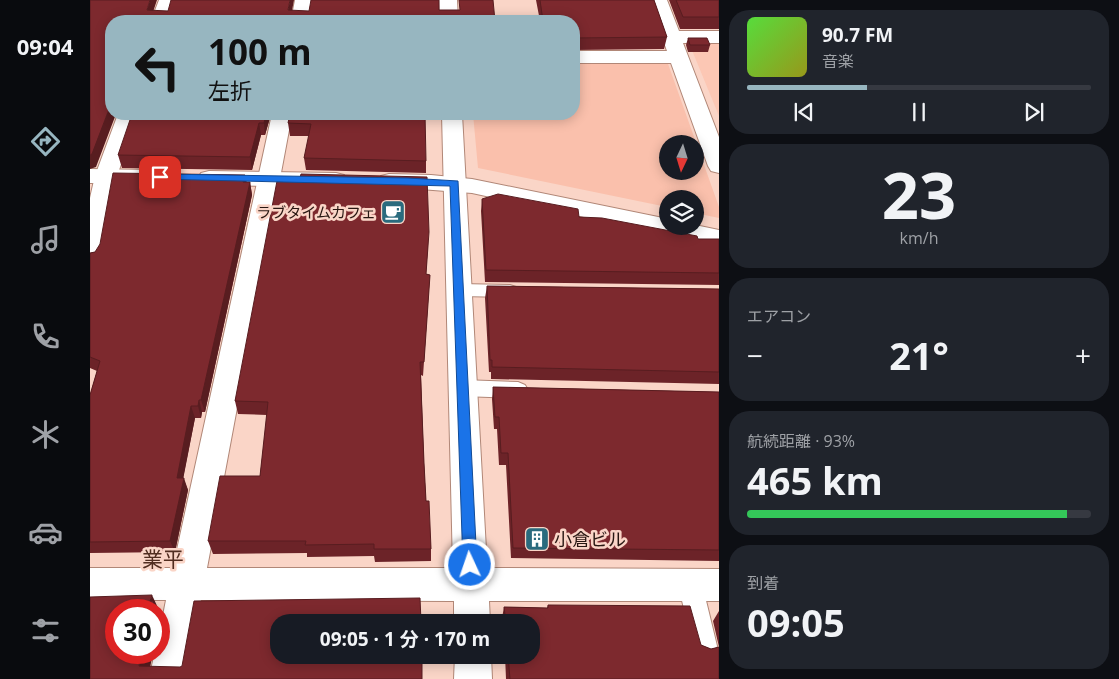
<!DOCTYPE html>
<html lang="ja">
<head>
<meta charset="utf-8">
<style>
	body { margin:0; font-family:"Open Sans","Noto Sans JP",sans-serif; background:#20242c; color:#f1f3f6; height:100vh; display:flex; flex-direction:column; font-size:19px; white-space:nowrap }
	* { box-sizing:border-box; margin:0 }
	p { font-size:16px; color:#9ea1a6 }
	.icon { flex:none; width:28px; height:28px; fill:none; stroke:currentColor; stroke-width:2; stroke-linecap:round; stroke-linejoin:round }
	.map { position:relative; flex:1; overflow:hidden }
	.panel { display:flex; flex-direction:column; gap:10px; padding:10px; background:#0d0f14; width:400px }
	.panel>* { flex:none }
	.hud { position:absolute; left:15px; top:15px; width:475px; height:105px; border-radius:20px; box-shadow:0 2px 12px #0003; background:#97b6c0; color:#111; overflow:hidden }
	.needle { width:32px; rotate:184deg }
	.controls { position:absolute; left:569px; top:135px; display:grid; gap:10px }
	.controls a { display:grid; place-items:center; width:45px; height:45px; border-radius:50%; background:#171b24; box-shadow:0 2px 12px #0003; font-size:25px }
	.speed { position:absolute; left:15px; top:599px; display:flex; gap:10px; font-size:25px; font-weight:700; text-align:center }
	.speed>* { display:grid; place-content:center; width:65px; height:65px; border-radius:50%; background:#171b24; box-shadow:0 2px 12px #0003; line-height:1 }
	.speed .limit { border:8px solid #d22; background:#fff; color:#111 }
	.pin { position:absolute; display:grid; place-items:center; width:42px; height:42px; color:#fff; margin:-21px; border-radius:10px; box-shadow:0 2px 8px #0006 }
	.me { position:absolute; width:55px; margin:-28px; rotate:357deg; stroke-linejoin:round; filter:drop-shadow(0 0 4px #0008) }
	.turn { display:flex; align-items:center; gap:18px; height:105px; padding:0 20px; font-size:22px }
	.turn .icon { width:65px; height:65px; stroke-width:2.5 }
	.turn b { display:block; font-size:35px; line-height:42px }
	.big { font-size:38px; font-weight:700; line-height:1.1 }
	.panel .tile { flex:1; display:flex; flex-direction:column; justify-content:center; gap:8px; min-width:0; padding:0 18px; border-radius:20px; background:#20242c }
	.panel .dial { align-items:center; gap:0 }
	.dial b { font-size:65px; line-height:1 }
	.song { display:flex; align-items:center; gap:15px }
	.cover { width:60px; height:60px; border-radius:8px; background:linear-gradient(135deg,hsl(110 70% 55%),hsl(60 70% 35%)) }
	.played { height:5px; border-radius:2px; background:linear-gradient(90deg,#97b6c0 35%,#363941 35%) }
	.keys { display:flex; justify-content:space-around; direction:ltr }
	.heat { display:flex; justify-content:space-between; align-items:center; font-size:28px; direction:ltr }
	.charge { height:8px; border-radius:4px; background:linear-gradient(90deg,#34c759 93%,#363941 0) }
	.trip { position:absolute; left:180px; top:614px; width:270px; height:50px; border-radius:20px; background:#171b24; box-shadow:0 2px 12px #0003; font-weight:700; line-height:50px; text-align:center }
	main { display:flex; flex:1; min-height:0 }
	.tabs { display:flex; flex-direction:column; width:90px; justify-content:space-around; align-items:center; background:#090b0e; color:#9ea1a6 }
	.tabs .icon { width:35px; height:35px }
	.tabs .selected { color:#97b6c0 }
	.tabs b { font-size:22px; color:#f1f3f6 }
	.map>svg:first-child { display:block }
	.built { fill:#fcc7b4 }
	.green { fill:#fac0ac; fill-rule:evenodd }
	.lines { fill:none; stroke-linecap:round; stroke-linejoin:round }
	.service-casing { stroke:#b18777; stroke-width:2 }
	.minor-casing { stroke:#b18777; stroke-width:2 }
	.tertiary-casing { stroke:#b18777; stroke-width:2 }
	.service { fill:#fff; fill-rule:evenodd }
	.minor { fill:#fff; fill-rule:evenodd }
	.tertiary { fill:#fff; fill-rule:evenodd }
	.wall { fill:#6c2328 }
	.shaded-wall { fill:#581d20 }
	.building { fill:#7d292e; stroke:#581d20 }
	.route { fill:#1a73e8; stroke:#114b97 }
	.labels { text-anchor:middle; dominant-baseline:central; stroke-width:5; stroke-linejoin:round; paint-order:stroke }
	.poi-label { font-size:15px; fill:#281712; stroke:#fad5c7; text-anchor:end }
	.near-poi-label { font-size:18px; fill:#281712; stroke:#fad5c7; text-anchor:start }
	.near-quarter-label { font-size:21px; fill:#512d20; stroke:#fad5c7 }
</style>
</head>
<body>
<main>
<nav class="tabs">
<b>09:04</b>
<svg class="icon selected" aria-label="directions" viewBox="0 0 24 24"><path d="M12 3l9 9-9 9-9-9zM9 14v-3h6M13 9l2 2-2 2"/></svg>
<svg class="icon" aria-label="music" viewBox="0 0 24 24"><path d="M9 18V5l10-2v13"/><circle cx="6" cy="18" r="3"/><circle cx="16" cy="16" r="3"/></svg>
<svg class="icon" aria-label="phone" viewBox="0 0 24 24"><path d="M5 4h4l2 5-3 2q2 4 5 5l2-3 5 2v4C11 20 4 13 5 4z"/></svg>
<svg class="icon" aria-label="climate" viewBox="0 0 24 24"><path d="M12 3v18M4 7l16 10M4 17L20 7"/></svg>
<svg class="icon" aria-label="car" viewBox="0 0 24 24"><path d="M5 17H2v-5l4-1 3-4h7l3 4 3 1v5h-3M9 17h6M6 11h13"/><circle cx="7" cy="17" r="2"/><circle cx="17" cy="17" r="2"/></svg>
<svg class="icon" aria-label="filters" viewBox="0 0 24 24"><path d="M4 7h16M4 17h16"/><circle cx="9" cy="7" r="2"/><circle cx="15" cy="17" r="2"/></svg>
</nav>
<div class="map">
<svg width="629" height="679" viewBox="0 0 629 679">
	<rect width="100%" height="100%" fill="#fad5c7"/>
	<path class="built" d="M599 43H629V116Z"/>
	<path class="green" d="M484 61H577L629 207V218L605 213V199H578L577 207 388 168 383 114H484ZM578 144H605V171H578Z"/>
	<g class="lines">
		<defs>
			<path id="service" d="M369 284 420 285 426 287 429 291 426 295 420 297 369 296 363 294 360 290 363 286Z
				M372 380 428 382 435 385 438 390 435 395 428 398 372 396 365 393 362 388 365 383Z
				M600 573 608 576 612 584 627 646 624 655 615 658 606 655 603 646 588 584 592 576Z"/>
			<path id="minor" d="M69 0H87L79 21H61Z
				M205 0H223L219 21H201Z
				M349 0H367L368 21H350Z
				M559 0H577L589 31H629V43H593L629 137V173L621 171 618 166 581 63H484V51H577Z
				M28 114H48L27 176 13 257 9 263 0 266V198L5 176Z
				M182 114H202L117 568H363L352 114H372L397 568 629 569V601H399L400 622H364V601L111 600 97 679H59L65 652H69V636L76 600H0V568H83Z
				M365 655H401L402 679H364Z"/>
			<path id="tertiary" d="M0 169 61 170 69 172 72 177 69 182 61 184 0 183Z
				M119 171 246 173 254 175 257 180 254 185 246 187 119 185 111 183 108 178 111 173Z
				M299 174 341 175 382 179 578 219V226L605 225 629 230V246L382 193 291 186 288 181 291 176Z"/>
		</defs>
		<use href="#service" class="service-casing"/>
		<use href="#minor" class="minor-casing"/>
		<use href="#tertiary" class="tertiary-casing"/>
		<use href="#service" class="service"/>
		<use href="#minor" class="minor"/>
		<use href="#tertiary" class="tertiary"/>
	</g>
	<path class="wall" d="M446 0H564L577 37 574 49 484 50V21H450Z
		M579 0H629V29H590Z
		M598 38 620 45 618 52H598L596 45Z
		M181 114 175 135H171L162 170 32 168 28 155Z
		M200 114 336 161V173L216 170 214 158 219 136H200L198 123Z
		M209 181 338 245 336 274 340 275 339 289 333 376 331 375 334 463 336 501 341 549V561L285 562 284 556 217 557V553L123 554 118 541 170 476 177 415 148 414 145 401Z
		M157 182H160L162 195 115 412H112L111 418H105L93 478 98 490 85 552 0 553V395L7 371 0 368V253L5 252Z
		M392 199 608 239H629V285L395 282 391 211Z
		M397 286 629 289V384L401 379V372H399L395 298Z
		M403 387 629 392V561L421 558 416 465H409L407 429H404L402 399Z
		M458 605 611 645 621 649 629 647 623 621 629 611V679H416L415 655H441V622H413L412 618 414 607 457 608Z"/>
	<path class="shaded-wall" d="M60 0H67L60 21 57 10Z
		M200 0H204L200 21 198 10Z
		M21 104V114H26L6 167 0 169V155Z
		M176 114H181L175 135 174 123Z
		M169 123 171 135 162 170 160 157Z
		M155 175 158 187 153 182Z
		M160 182 162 195 115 412 111 400Z
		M109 400 112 412 111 418 108 406Z
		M101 406 105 418 91 490 87 478Z
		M94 478 98 490 85 552 80 541Z
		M62 595 69 610V611V610H62L60 601Z
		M69 612 71 616 69 627Z
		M52 652H63L58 679 49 666Z"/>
	<path class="building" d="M0 0H60L57 10 78 11 81 0H200L198 10 219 11 221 0H349V10H370L369 0H403L405 21H21V104L2 154 0 155Z
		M450 0H564L577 37 484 38V21H453Z
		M586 0H629V17H593Z
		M598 38H617L620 45H600Z
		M42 114H176L174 123H169L160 157 28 155Z
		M200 114H335L336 161 214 158 221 124 198 123Z
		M23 173 155 175 153 182H160L111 400H109L108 406H101L87 478H94L80 541 0 542V395L10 361 0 357V253L5 252 10 244Z
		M211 174 337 177 339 232 336 274 340 275 334 362H330L334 463 336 501H339L341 549H284V544L215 545 216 541H118L130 476H170L178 402 145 401 187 181H209Z
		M408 194 488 209 489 217 512 218 607 236 608 239H629V273L396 270 392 199Z
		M397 286 629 289V372L402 367V360H400Z
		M403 387 629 392V550L423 548 418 453H411L409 417H405Z
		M62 595 60 601H64L62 610H26V652H52L49 666 90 667 92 666 104 601 330 598 331 622H189V655H332V679H0V597Z
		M458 605 600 606 611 645 621 649 629 647V679H420L418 655H441V622H416L414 607 458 608Z"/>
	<path class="route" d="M70 174 318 178 368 181 387 565 385 569 380 571 375 569 373 565 360 186 67 179 66 177Z"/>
	<defs>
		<symbol id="cafe-square" viewBox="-11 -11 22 22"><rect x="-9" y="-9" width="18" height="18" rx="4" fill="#2a6b7e" stroke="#fad5c7"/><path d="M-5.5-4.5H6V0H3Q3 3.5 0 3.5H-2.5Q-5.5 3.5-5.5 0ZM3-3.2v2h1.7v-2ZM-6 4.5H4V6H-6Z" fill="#fff"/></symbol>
		<symbol id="building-square" viewBox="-11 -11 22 22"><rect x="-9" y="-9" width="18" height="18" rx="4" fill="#2a6b7e" stroke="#fad5c7"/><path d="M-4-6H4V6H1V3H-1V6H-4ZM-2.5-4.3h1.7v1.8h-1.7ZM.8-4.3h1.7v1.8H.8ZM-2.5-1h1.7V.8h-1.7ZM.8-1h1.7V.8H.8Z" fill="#fff"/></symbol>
	</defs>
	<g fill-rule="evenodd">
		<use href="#cafe-square" x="289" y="198" width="28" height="28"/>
		<use href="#building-square" x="433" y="525" width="28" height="28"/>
	</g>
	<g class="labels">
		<g class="poi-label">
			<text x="286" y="212">ラブタイムカフェ</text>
		</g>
		<g class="near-poi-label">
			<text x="464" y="539">小倉ビル</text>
		</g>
		<g class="near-quarter-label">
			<text x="73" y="559">業平</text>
		</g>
	</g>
</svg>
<div class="controls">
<a><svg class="needle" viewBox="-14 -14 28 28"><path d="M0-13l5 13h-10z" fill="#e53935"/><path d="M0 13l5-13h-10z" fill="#9ea1a6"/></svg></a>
<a><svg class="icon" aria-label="layers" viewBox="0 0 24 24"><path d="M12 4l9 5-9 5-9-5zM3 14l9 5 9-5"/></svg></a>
</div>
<div class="speed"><div class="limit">30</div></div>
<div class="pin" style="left:70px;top:177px;background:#d93025"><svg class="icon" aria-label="arrive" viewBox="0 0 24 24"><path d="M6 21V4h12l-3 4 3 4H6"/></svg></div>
<svg class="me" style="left:380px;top:565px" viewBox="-20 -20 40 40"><circle r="17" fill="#1a73e8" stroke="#fff" stroke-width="3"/><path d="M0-11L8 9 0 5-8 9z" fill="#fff"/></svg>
<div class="trip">09:05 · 1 分 · 170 m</div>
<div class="hud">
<div class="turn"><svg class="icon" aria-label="left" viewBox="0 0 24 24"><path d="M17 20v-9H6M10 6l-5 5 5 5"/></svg><div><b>100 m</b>左折</div></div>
</div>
</div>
<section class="panel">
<div class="tile">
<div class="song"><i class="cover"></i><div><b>90.7 FM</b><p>音楽</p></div></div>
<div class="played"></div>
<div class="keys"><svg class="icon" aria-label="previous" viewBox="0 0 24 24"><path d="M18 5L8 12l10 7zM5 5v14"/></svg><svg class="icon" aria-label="pause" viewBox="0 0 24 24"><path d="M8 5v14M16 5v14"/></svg><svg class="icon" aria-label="next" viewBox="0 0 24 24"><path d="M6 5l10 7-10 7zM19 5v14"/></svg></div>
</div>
<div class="tile dial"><b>23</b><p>km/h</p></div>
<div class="tile"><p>エアコン</p>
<div class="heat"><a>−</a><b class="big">21°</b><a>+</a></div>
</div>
<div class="tile"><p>航続距離 · 93%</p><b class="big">465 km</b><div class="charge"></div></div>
<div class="tile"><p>到着</p><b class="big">09:05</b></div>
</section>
</main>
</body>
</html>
